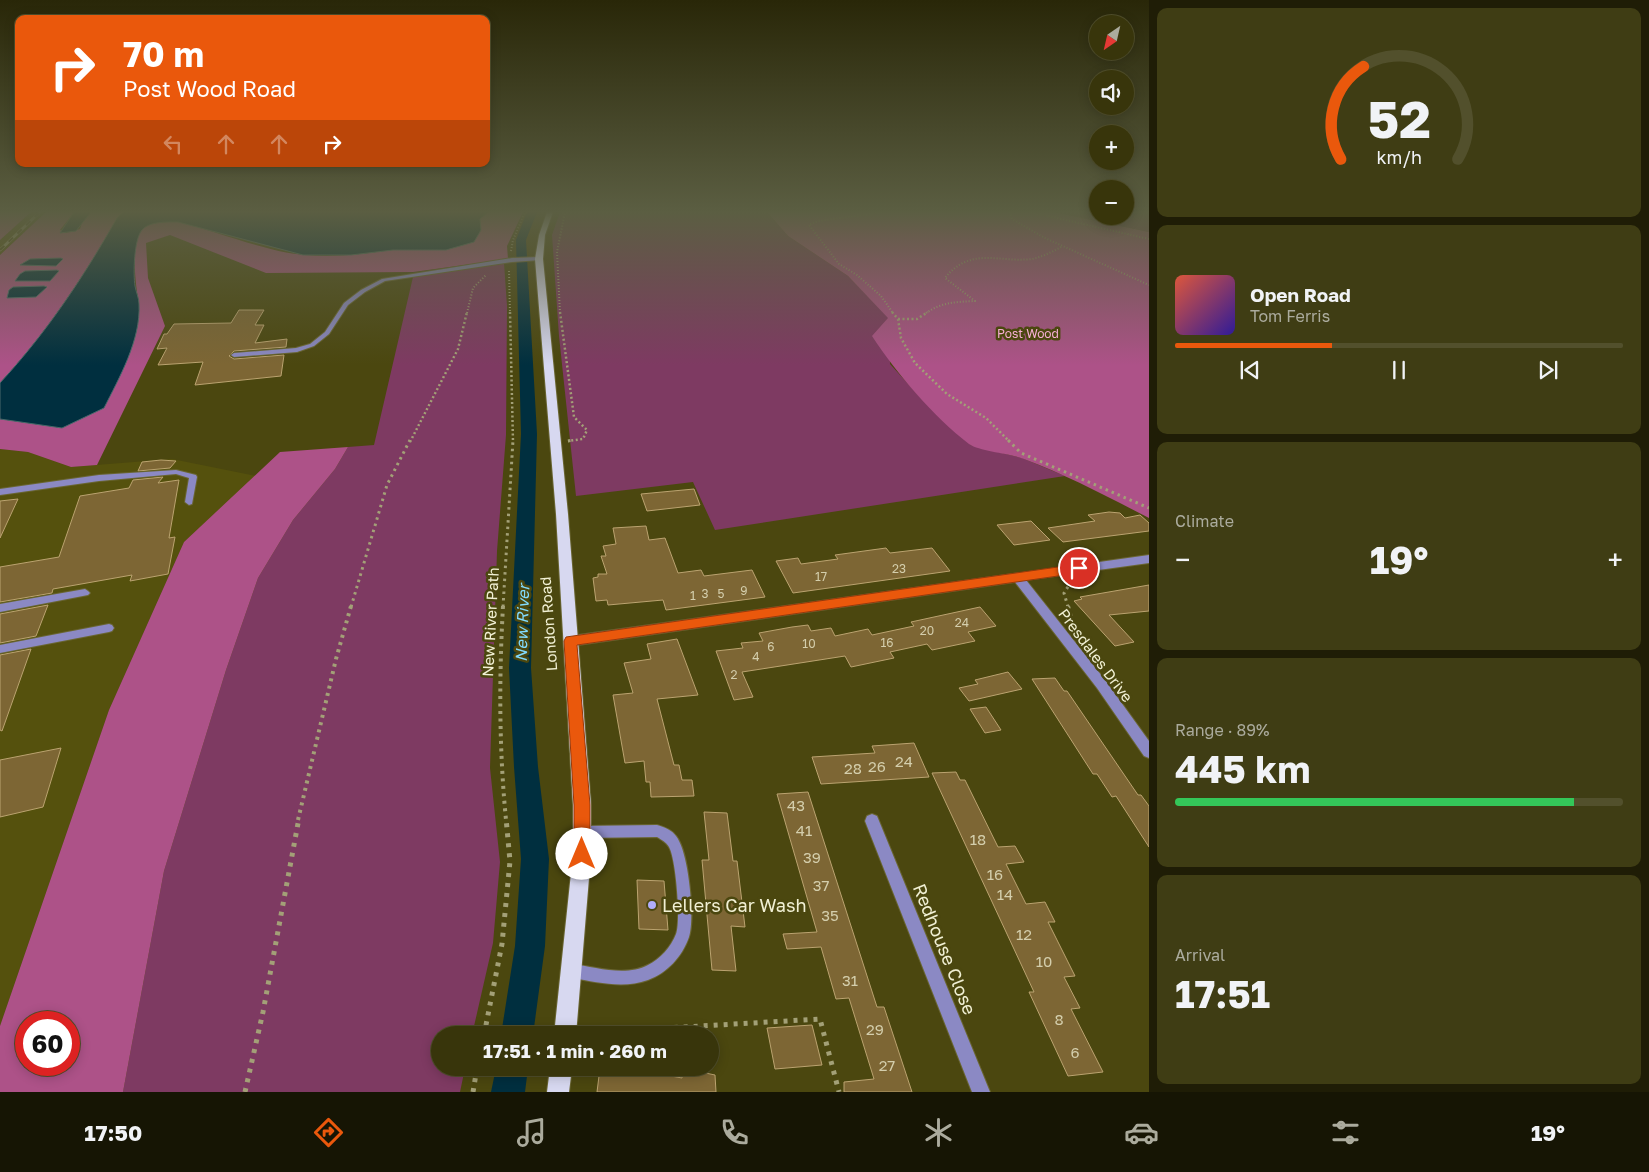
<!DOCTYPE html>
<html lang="en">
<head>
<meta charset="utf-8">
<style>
	body { margin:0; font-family:"Golos Text",sans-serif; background:#3f3d14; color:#f1f3f6; height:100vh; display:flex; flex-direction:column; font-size:19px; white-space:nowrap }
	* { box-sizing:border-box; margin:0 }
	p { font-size:16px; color:#abab9d }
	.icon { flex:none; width:28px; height:28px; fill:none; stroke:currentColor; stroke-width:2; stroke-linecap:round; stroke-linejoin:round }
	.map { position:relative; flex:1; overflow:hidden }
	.drawer { display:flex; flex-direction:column; gap:8px; padding:8px; background:#1f1d06; width:500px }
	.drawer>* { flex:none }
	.banner { position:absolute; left:15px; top:15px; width:475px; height:152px; border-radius:10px; box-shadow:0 2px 12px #0003,0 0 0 1px #52502c; background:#ea580c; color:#fff; overflow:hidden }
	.needle { width:32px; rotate:214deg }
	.tools { position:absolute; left:1089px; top:15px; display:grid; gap:10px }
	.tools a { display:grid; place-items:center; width:45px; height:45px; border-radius:50%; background:#38350b; box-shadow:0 2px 12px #0003,0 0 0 1px #52502c; font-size:25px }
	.speed { position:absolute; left:15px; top:1011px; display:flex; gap:10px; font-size:25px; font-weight:700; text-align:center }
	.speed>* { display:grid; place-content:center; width:65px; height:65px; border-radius:50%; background:#38350b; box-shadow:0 2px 12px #0003,0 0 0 1px #52502c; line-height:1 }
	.speed .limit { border:8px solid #d22; background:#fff; color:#111 }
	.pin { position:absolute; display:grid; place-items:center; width:42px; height:42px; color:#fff; margin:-21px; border:2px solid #fff; border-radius:50%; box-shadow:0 1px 5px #0007 }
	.me { position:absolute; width:55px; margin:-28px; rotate:0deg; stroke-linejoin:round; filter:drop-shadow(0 0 4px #0008) }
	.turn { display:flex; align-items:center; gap:18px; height:105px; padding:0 25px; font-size:22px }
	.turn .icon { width:65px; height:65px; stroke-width:2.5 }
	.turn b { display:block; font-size:35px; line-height:42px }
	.lanes { display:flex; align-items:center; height:48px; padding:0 25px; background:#0003; justify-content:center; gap:25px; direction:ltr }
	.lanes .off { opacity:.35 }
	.big { font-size:38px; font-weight:700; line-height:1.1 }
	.drawer .tile { flex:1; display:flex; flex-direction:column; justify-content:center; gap:8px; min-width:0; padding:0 18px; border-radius:10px; background:#3f3d14 }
	.drawer .dial { align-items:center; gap:0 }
	.dial svg { height:130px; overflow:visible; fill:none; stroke:#52502c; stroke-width:7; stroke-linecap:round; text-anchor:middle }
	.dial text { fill:#f1f3f6; stroke:none }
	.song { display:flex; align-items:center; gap:15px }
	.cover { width:60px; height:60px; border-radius:8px; background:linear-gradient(135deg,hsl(10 70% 55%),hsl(250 70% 35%)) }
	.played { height:5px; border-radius:2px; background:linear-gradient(90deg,#ea580c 35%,#52502c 35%) }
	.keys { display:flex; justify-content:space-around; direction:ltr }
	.heat { display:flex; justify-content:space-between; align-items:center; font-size:28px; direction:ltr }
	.charge { height:8px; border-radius:4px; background:linear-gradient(90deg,#34c759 89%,#52502c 0) }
	.trip { position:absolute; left:431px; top:1026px; width:288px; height:50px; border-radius:25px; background:#38350b; box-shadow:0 2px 12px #0003,0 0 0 1px #52502c; font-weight:700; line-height:50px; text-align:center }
	.dock { display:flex; height:80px; justify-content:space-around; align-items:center; background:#161504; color:#abab9d }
	.dock .icon { width:35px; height:35px }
	.dock .on { color:#ea580c }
	.dock b { font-size:22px; color:#f1f3f6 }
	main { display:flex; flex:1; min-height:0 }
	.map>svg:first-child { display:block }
	.built { fill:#55510d }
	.green { fill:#7e3a62 }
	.forest { fill:#ad5288; fill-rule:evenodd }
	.water { fill:#002f3f; stroke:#48696c }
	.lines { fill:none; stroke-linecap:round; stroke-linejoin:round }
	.canal { fill:#002f3f; fill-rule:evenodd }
	.building { fill:#7d6634; stroke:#bba370 }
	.lane-casing { stroke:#696532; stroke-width:2 }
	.street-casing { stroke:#696532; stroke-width:2 }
	.primary-casing { stroke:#696532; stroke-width:2 }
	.path-far4 { stroke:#a3a077; stroke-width:2; stroke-dasharray:1 2; stroke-linecap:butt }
	.path-far3 { stroke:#a3a077; stroke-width:2.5; stroke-dasharray:2 2.5; stroke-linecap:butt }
	.path-far2 { stroke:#a3a077; stroke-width:3; stroke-dasharray:2.5 4; stroke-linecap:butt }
	.path-far1 { stroke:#a3a077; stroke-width:4; stroke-dasharray:3 4.5; stroke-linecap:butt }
	.path { stroke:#a3a077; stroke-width:5; stroke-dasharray:4 6; stroke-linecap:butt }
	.lane { fill:#8b89c4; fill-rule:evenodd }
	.street { fill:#8b89c4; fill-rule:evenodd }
	.primary { fill:#d7d8f0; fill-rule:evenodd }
	.rail-casing { stroke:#9d9b71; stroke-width:3 }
	.rail { stroke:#4b470f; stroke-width:2; stroke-dasharray:6; stroke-linecap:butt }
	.route { fill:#ea580c; stroke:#983908 }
	.poi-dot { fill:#b1adfa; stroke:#4b470f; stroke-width:2 }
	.labels { text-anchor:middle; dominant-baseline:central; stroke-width:5; stroke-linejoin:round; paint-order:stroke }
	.far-park-label { font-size:12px; fill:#f7aed6; stroke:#4b470f }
	.number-label { font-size:12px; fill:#d4ceac }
	.street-label { font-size:15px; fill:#f1f0d4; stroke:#4b470f }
	.near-number-label { font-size:15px; fill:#d4ceac }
	.water-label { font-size:16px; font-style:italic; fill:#81dafe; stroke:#4b470f }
	.near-poi-label { font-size:18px; fill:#f1f0d4; stroke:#4b470f; text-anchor:start }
	.near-street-label { font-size:18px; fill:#f1f0d4; stroke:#4b470f }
</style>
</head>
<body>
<main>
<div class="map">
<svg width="1149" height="1092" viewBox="0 0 1149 1092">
	<rect width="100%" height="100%" fill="#4b470f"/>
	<path class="built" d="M31 212H46L0 255V240Z
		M0 449 28 452 71 467 172 459 256 476 184 542 109 710 0 1026Z"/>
	<path class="green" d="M560 212H767L788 236 848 276 889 318 890 364 920 397 971 445 1022 458 1065 476 715 530 693 482 576 496 559 336 552 235Z
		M1054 212H1097L1098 216H1125V212H1149V232Z
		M504 263 507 306 506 435 497 551 490 768 500 862 493 943 472 1035H440V1068H465L460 1092H123L164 871 226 670 258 578 293 520 335 469 348 447 374 445 413 277Z"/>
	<path class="forest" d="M0 212H31L0 240Z
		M46 212H74L60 230 66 233 80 229 83 220 91 212H123L117 218C83 278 47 332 0 383V255ZM61 258 63 259 51 266 20 265 30 259Z
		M488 212H523L507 246 508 259 413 272 266 273 170 235 146 243 148 278 165 326 97 465 71 467 28 452 0 449V419L62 428 139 304C136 289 129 238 144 228 153 221 168 222 178 222 217 231 266 252 304 255 364 260 423 243 481 230L480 219Z
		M767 212H1054L1149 232V518C1108 497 1067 475 1024 459 1010 453 981 452 969 444 933 416 897 374 872 336L888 318 848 276 788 236Z
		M348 447 335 469 293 520 258 578 226 670 164 871 123 1092H0V1026L109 710 184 542 280 452ZM69 1022V1065H26V1022Z"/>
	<path class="water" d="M74 212H91L76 231 60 233Z
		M123 212H488L480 219 481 230 474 242 446 250H393L351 255H303L178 222C168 222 149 221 142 230 134 239 133 274 135 286 136 292 139 298 139 304 141 340 119 378 104 408L62 428 0 419V383C47 332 83 278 117 218Z
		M61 258 63 259 56 266 20 265 30 259Z
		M57 270 59 271 50 281H15L20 274 25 271Z
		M44 286 47 287 36 297 7 298 9 290 13 287Z"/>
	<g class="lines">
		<path class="canal" d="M527 212H537L526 240 537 434 531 668 538 767 549 859 545 946 533 1035H501L515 946 521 859 514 767 509 668 521 434 516 240Z
			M496 1068H528L525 1092H491Z"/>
	</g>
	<path class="building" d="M239 310H264L255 325H264L255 343 287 339 286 347 234 351 229 356 234 359 284 355 281 376 195 385 203 362 158 365 167 348 157 349 164 334H167L174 324 231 323Z
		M161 460 176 461 170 468 138 471 142 462Z
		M163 477 158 483 179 480 169 538 175 537 168 574 130 581 132 575 53 589 52 593 0 602V567L59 557 80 496 129 488 133 480Z
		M694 489 700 505 647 511 641 494Z
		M18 499 0 538V501Z
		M1109 512 1120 513 1125 518 1140 515 1149 523V531L1063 542 1048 528 1095 521 1088 515Z
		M1031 521 1050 540 1014 545 997 525Z
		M646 526 649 540 665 538 678 573 701 570 704 576 752 570 765 597 666 610 663 600 608 605 607 600 596 601 593 578 598 577V574H607L601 556H606L603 546 616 544 613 528Z
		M886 548 890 553 932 548 950 571 793 593 776 561 798 558 801 564 838 559 835 555Z
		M1149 585V611L1109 615 1134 642 1115 646 1074 601 1082 599 1080 597Z
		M48 605 36 636 0 643V614Z
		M980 607 996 626 968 632 975 641 932 650 927 644 890 652 894 658 851 667 845 656 742 672 753 697 734 700 716 651 743 648 741 643 763 641 759 633 792 627 808 625 811 631 831 628 835 636 868 629 872 635 914 626 911 622Z
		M677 639 698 695 657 699 674 765H679L682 780H692L694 796 651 797 650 782H646L644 761 625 763 613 695 633 693 624 663 651 659 647 644Z
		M31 649 2 731 0 730V655Z
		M1008 672 1022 689 969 701 959 688 978 684 975 680Z
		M1055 678 1064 691H1067L1138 795H1141L1149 806V847L1116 796 1112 797 1097 774H1093L1032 679Z
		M986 707 1001 730 985 733 970 709Z
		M914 743 929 777 821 784 812 757 875 753 872 746Z
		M61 748 43 807 0 817V760Z
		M956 772 960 780H965L998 847 1015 846 1024 862 1006 864 1026 904 1045 902 1055 922H1048L1075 976 1064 977 1080 1008 1071 1009 1103 1072 1068 1076 1029 992H1034L932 773Z
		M808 792 877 1007H884L912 1092H844V1082L874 1079 849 998 836 999 821 947 787 949 783 934 817 932 777 794Z
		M704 812 727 813 733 861H737L745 927 731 926 736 971 712 970 702 860H709Z
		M637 880 664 881 668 930 639 929Z
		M812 1025 822 1065 775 1069 767 1028Z
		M600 1068H644V1071L682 1078V1068L715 1075 716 1092H597Z"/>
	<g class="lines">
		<defs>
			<path id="lane" d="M539 257 541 258V260L512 262 385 281 365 292 348 305 329 334 314 346 297 352 234 357 231 355 234 353 296 348 310 344 325 332 344 303 361 290 382 279 512 258Z
				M176 470 196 475 197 477 192 504 189 505 185 502 189 478 176 474 99 481 0 495V489L99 475Z
				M85 589 88 591 90 593 88 595 0 612V604Z
				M109 624 112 625 114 628 112 631 109 632 0 653V645Z
				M657 825C664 827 672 830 676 836 689 852 695 919 689 937 682 957 667 973 648 980 623 989 597 982 572 978L567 976 565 971 567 966 572 964C595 967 626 977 648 965 660 959 671 947 676 934 681 921 676 859 669 847 666 842 662 840 657 837L582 838 578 836 576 832 578 828 582 826Z"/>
			<path id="street" d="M1149 555V563L1026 580 1105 680 1149 741V758L1144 756 1097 688 1015 582 571 646 567 644 565 641 567 638 571 636Z
				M872 814 877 816 990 1092H972L865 821 867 816Z"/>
			<path id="primary" d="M547 212H553L545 235 543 259 568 514 591 805V854L576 1035H554L573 854V805L556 514 535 259 539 235Z
				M550 1068H572L569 1092H547Z"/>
		</defs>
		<use href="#lane" class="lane-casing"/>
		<use href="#street" class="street-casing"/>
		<use href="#primary" class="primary-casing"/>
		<path class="path-far4" d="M885 212 818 221 809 225 839 264 857 275 881 296 893 313
			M1010 212 1012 219 1045 238 1149 285
			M1031 212 1149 239
			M511 251 513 240 525 212
			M509 271 510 313
			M467 313 473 288 486 275
			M560 313 557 252 565 212
			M926 313C942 302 956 302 975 301L945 278C971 246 998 263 1032 259 1042 257 1052 252 1061 247"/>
		<path class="path-far3" d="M510 312 513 442
			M560 312 574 417 587 430 583 439 568 441
			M892 312 898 319 901 338 915 363 947 394 986 418 1010 442
			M898 319H917L928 312
			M410 442 458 349 467 312"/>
		<path class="path-far2" d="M1008 440 1021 453 1149 508
			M568 441 573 440
			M351 607 387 485 410 440
			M503 607 513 440
			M1068 607 1064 593 1071 582"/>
		<path class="path-far1" d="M503 606C499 678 499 748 506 820
			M1068 606 1073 624
			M298 820 336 659 351 606"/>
		<path class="path" d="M584 1030 598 1032 820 1019 839 1092
			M484 1035 502 944 510 861 506 818
			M245 1092 263 1012 299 818
			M473 1092 477 1068"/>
		<use href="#lane" class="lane"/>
		<use href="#street" class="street"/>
		<use href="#primary" class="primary"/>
		<defs>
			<path id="rail" d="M0 250 40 212"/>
		</defs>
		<use href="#rail" class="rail-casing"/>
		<use href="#rail" class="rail"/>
	</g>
	<linearGradient id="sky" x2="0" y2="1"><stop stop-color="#292708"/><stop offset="0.58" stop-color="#5b5e42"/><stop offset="1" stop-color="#5b5e42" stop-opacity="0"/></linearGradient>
	<rect width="1149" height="365" fill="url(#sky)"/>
	<path class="route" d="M1079 564 1085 568 1079 573 577 645 590 805V854L588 860 582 862 576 860 574 854V805L564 641 566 637Z"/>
	<circle class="poi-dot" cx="652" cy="905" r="5"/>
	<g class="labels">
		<g class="far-park-label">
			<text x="1028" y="333">Post Wood</text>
		</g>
		<g class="number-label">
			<text x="899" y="568">23</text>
			<text x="821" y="576">17</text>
			<text x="744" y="590">9</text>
			<text x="705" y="593">3</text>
			<text x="721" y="593">5</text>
			<text x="693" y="595">1</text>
			<text x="962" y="622">24</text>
			<text x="927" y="630">20</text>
			<text x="887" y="642">16</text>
			<text x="809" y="643">10</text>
			<text x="771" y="646">6</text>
			<text x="756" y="656">4</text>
			<text x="734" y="674">2</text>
		</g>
		<g class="street-label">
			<text transform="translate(490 622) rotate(-87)">New River Path</text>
			<text transform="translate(548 624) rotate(-94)">London Road</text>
			<text transform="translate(1096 655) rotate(53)">Presdales Drive</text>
		</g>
		<g class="near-number-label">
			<text x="904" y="761">24</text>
			<text x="877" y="766">26</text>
			<text x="853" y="768">28</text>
			<text x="796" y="805">43</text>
			<text x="804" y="830">41</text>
			<text x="978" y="839">18</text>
			<text x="812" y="857">39</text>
			<text x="995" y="874">16</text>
			<text x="821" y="885">37</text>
			<text x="1005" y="894">14</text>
			<text x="830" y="915">35</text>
			<text x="1024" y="934">12</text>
			<text x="1044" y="961">10</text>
			<text x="850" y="980">31</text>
			<text x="1059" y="1019">8</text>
			<text x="875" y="1029">29</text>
			<text x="1075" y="1052">6</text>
			<text x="887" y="1065">27</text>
		</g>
		<g class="water-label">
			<text transform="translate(522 623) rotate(-88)">New River</text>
		</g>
		<g class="near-poi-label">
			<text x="662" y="905">Lellers Car Wash</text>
		</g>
		<g class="near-street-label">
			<text transform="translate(945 949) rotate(68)">Redhouse Close</text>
		</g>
	</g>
</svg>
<div class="tools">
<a><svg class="needle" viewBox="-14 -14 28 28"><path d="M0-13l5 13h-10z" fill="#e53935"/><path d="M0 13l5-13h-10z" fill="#abab9d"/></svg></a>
<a><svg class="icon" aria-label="sound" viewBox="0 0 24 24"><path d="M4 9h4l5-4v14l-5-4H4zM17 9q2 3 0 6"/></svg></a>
<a>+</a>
<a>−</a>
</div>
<div class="speed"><div class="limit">60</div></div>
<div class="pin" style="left:1079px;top:568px;background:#d93025"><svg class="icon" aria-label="arrive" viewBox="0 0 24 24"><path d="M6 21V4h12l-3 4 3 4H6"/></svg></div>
<svg class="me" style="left:582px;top:854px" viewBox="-20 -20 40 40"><circle r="19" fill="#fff"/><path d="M0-13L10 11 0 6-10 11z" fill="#ea580c"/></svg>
<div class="trip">17:51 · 1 min · 260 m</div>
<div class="banner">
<div class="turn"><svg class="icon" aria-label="right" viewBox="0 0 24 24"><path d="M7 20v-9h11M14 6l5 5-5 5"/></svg><div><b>70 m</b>Post Wood Road</div></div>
<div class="lanes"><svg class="icon off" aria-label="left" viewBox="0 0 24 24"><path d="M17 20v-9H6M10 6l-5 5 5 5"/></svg><svg class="icon off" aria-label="ahead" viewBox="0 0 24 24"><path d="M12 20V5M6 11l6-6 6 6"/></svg><svg class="icon off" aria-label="ahead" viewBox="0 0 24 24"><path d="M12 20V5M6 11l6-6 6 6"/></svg><svg class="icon" aria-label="right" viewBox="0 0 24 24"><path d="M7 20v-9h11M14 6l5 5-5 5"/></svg></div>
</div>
</div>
<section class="drawer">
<div class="tile dial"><svg viewBox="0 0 100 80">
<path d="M14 69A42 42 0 1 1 86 69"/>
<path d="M14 69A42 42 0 0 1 28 12" stroke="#ea580c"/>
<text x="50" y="56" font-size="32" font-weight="700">52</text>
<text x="50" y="72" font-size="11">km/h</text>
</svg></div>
<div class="tile">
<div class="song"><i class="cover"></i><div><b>Open Road</b><p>Tom Ferris</p></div></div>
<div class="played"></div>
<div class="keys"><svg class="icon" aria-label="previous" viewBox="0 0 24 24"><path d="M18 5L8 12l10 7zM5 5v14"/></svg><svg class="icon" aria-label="pause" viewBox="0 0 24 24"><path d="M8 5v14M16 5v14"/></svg><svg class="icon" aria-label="next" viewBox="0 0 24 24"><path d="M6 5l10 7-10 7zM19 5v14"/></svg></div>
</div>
<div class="tile"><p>Climate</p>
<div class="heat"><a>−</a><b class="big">19°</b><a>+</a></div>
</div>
<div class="tile"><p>Range · 89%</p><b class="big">445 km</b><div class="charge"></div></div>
<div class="tile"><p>Arrival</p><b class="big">17:51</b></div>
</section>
</main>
<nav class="dock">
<b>17:50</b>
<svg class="icon on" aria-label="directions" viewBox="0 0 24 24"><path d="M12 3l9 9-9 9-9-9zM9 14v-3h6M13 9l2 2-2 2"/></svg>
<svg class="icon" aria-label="music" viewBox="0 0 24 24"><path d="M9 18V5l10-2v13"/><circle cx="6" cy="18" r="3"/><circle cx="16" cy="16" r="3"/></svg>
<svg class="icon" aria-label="phone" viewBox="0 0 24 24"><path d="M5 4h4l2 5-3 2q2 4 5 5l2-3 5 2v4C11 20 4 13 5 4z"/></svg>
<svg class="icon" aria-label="climate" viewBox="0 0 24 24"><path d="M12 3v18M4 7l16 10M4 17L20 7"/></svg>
<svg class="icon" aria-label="car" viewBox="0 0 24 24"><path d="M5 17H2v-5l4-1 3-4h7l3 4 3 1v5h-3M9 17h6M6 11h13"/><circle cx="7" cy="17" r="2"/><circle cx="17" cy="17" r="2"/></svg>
<svg class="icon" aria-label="filters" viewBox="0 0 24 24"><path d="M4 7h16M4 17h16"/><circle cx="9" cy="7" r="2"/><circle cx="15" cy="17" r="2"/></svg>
<b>19°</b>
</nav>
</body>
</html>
